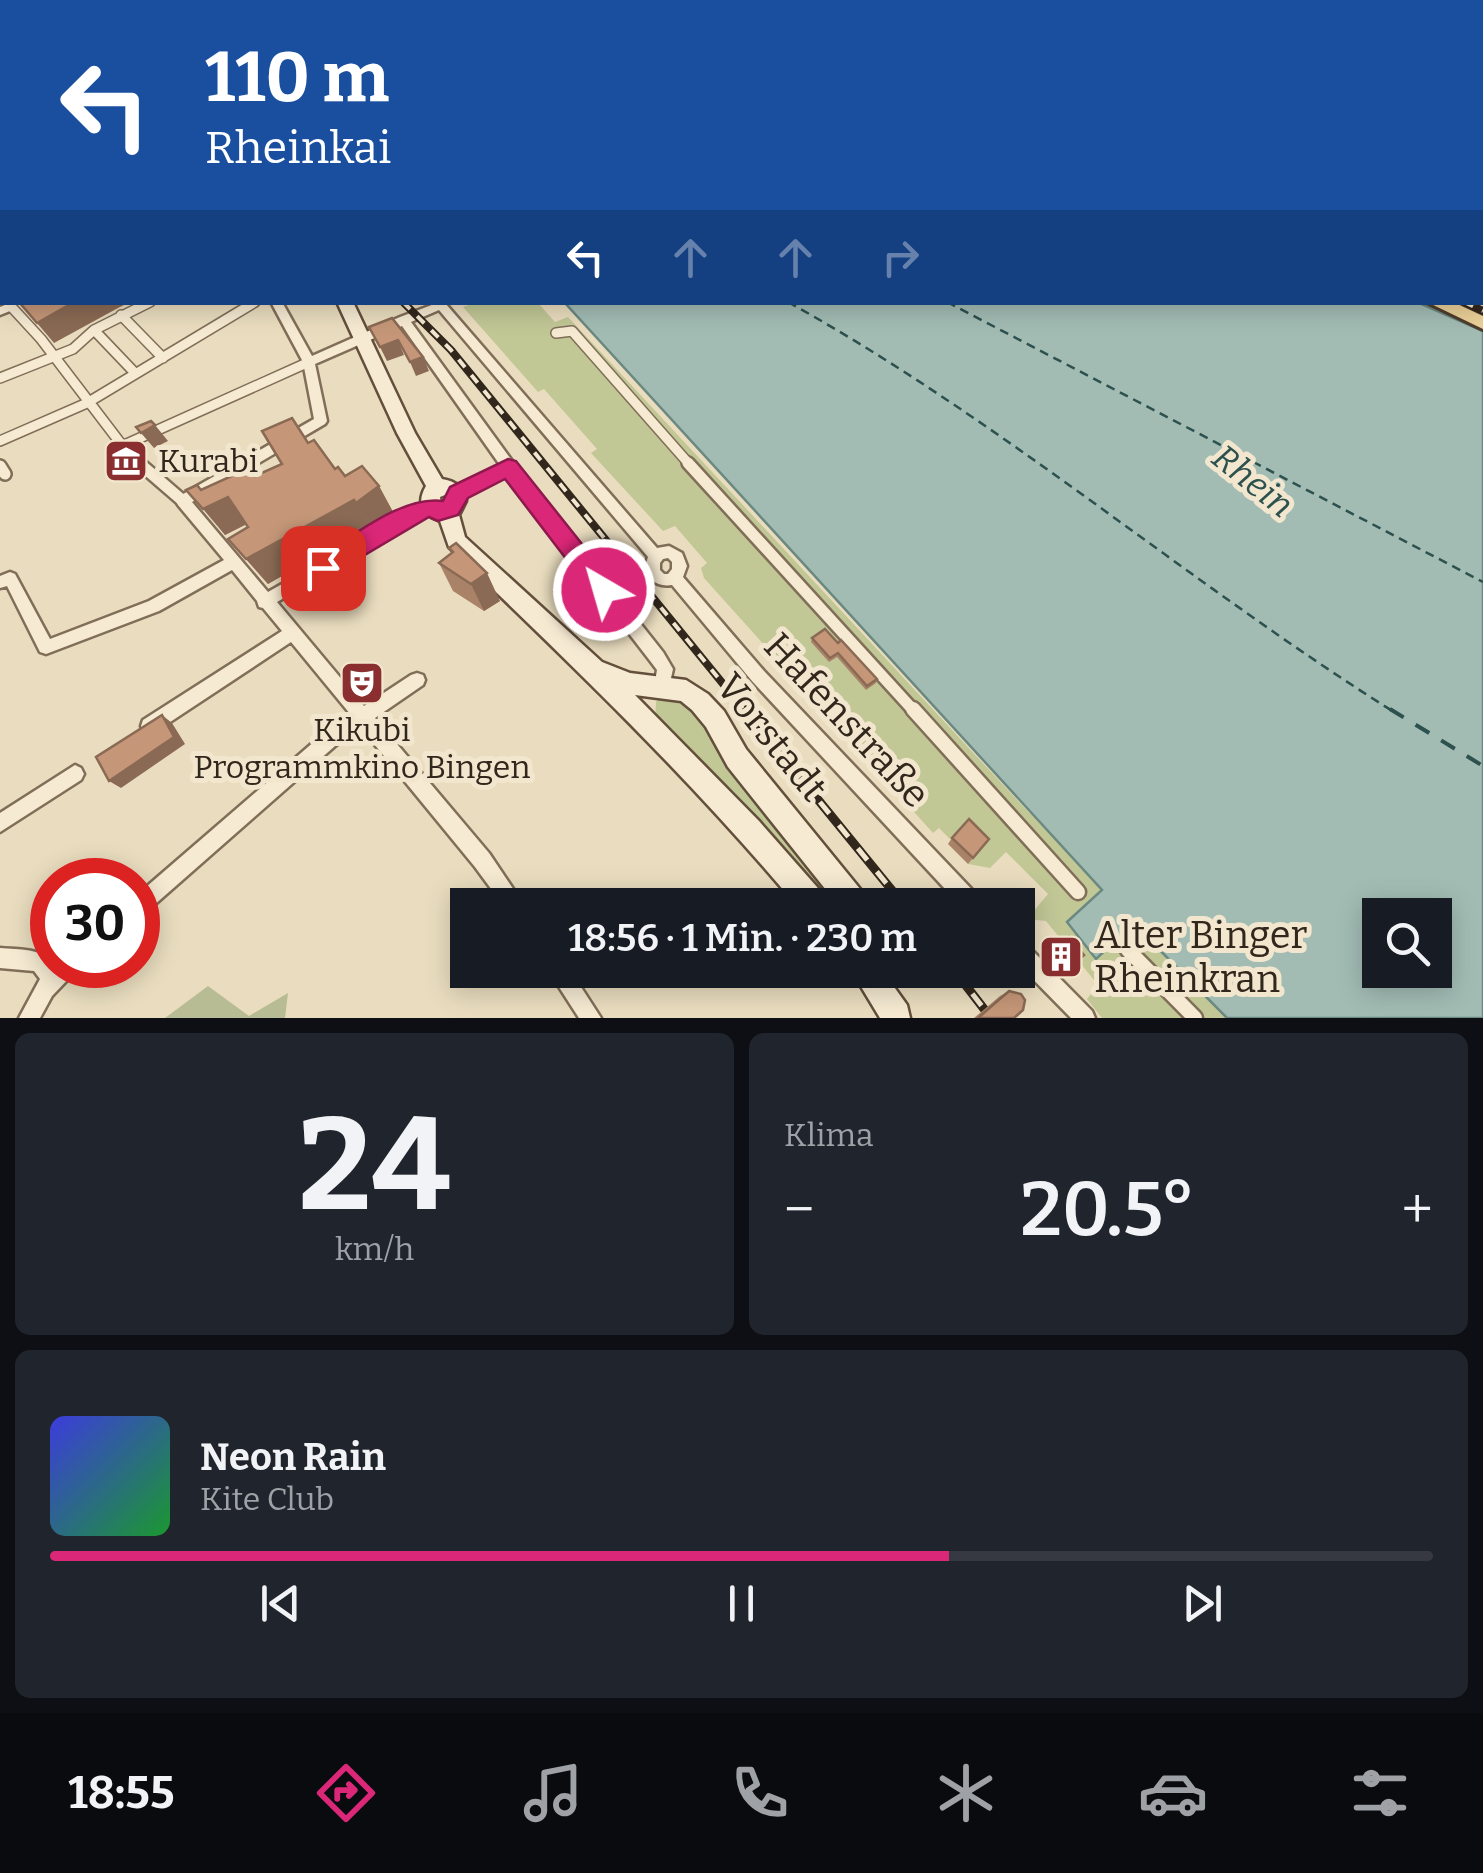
<!DOCTYPE html>
<html lang="de">
<head>
<meta charset="utf-8">
<style>
	body { margin:0; font-family:Bitter,serif; background:#20242c; color:#f1f3f6; height:100vh; display:flex; flex-direction:column; font-size:38px; white-space:nowrap }
	* { box-sizing:border-box; margin:0 }
	p { font-size:32px; color:#9ea1a6 }
	.icon { flex:none; width:55px; height:55px; fill:none; stroke:currentColor; stroke-width:2; stroke-linecap:round; stroke-linejoin:round }
	.map { position:relative; height:1018px; overflow:hidden }
	.drawer { display:flex; flex-direction:column; gap:15px; padding:15px; background:#0d0f14; flex:1 }
	.drawer>* { flex:none }
	.top-card { position:absolute; left:0px; top:0px; width:1485px; height:305px; box-shadow:0 5px 25px #0003; background:#1a4fa0; color:#fff; overflow:hidden }
	.buttons { position:absolute; left:1362px; top:898px; display:grid; gap:20px }
	.buttons a { display:grid; place-items:center; width:90px; height:90px; border-radius:0px; background:#171b24; box-shadow:0 5px 25px #0003; font-size:50px }
	.speed { position:absolute; left:30px; top:858px; display:flex; gap:20px; font-size:50px; font-weight:700; text-align:center }
	.speed>* { display:grid; place-content:center; width:130px; height:130px; border-radius:50%; background:#171b24; box-shadow:0 5px 25px #0003; line-height:1 }
	.speed .limit { border:15px solid #d22; background:#fff; color:#111 }
	.pin { position:absolute; display:grid; place-items:center; width:85px; height:85px; color:#fff; margin:-42px; border-radius:20px; box-shadow:0 5px 15px #0006 }
	.me { position:absolute; width:110px; margin:-55px; rotate:322deg; stroke-linejoin:round; filter:drop-shadow(0 0 8px #0008) }
	.turn { display:flex; align-items:center; gap:35px; height:210px; padding:0 40px; font-size:45px }
	.turn .icon { width:130px; height:130px; stroke-width:2.5 }
	.turn b { display:block; font-size:70px; line-height:85px }
	.lanes { display:flex; align-items:center; height:95px; padding:0 40px; background:#0003; justify-content:center; gap:50px; direction:ltr }
	.lanes .off { opacity:.35 }
	.big { font-size:75px; font-weight:600; line-height:1.1 }
	.drawer .widget { flex:1; display:flex; flex-direction:column; justify-content:center; gap:15px; min-width:0; padding:0 35px; border-radius:15px; background:#20242c }
	.drawer .dial { align-items:center; gap:0 }
	.dial b { font-size:130px; line-height:1 }
	.song { display:flex; align-items:center; gap:30px }
	.cover { width:120px; height:120px; border-radius:15px; background:linear-gradient(135deg,hsl(240 70% 55%),hsl(130 70% 35%)) }
	.played { height:10px; border-radius:5px; background:linear-gradient(90deg,#db2777 65%,#363941 65%) }
	.keys { display:flex; justify-content:space-around; direction:ltr }
	.heat { display:flex; justify-content:space-between; align-items:center; font-size:55px; direction:ltr }
	.drawer .tiles { flex:1; display:grid; gap:15px; grid-template-columns:1fr 1fr }
	.widget:last-child { grid-column:span 2 }
	.trip { position:absolute; left:450px; top:888px; width:585px; height:100px; border-radius:0px; background:#171b24; box-shadow:0 5px 25px #0003; font-weight:600; line-height:100px; text-align:center }
	.tab-bar { display:flex; height:160px; justify-content:space-around; align-items:center; background:#090b0e; color:#9ea1a6 }
	.tab-bar .icon { width:70px; height:70px }
	.tab-bar .selected { color:#db2777 }
	.tab-bar b { font-size:45px; color:#f1f3f6 }
	.map>svg:first-child { display:block }
	.green { fill:#c1c795 }
	.cemetery { fill:#b7bc94 }
	.water { fill:#a2bcb4; stroke:#6a8981; stroke-width:2.5; fill-rule:evenodd }
	.lines { fill:none; stroke-linecap:round; stroke-linejoin:round }
	.ferry-far1 { stroke:#2d514e; stroke-width:2.5; stroke-dasharray:9 6; stroke-linecap:butt }
	.ferry { stroke:#2d514e; stroke-width:4; stroke-dasharray:16 14; stroke-linecap:butt }
	.pedestrian-far2-casing { stroke:#816e59; stroke-width:12 }
	.pedestrian-far1-casing { stroke:#816e59; stroke-width:16 }
	.pedestrian-casing { stroke:#816e59; stroke-width:19 }
	.minor-casing { stroke:#816e59; stroke-width:5 }
	.secondary-casing { stroke:#634f3c; stroke-width:5 }
	.primary-casing { stroke:#4f3d2d; stroke-width:6 }
	.pedestrian-far2 { stroke:#f6ead2; stroke-width:9 }
	.pedestrian-far1 { stroke:#f6ead2; stroke-width:11 }
	.pedestrian { stroke:#f6ead2; stroke-width:14 }
	.minor { fill:#f6ead2; fill-rule:evenodd }
	.secondary { fill:#f6ead2; fill-rule:evenodd }
	.primary { fill:#ebd199; fill-rule:evenodd }
	.rail-far1-casing { stroke:#32271c; stroke-width:8 }
	.rail-casing { stroke:#32271c; stroke-width:9 }
	.rail-far1 { stroke:#f2e7ce; stroke-width:4; stroke-dasharray:10; stroke-linecap:butt }
	.rail { stroke:#f2e7ce; stroke-width:5; stroke-dasharray:15; stroke-linecap:butt }
	.wall { fill:#a98267 }
	.shaded-wall { fill:#8a6a54 }
	.building { fill:#c59778; stroke:#8a6a54; stroke-width:2.5 }
	.route { fill:#db2777; stroke:#8e194d; stroke-width:2.5 }
	.labels { text-anchor:middle; dominant-baseline:central; stroke-width:10; stroke-linejoin:round; paint-order:stroke }
	.poi-label { font-size:32px; fill:#32271c; stroke:#f2e7ce; text-anchor:start }
	.water-label { font-size:35px; font-style:italic; fill:#2d514e; stroke:#f2e7ce }
	.near-street-label { font-size:38px; fill:#32271c; stroke:#f2e7ce }
	.near-poi-label { font-size:38px; fill:#32271c; stroke:#f2e7ce; text-anchor:start }
</style>
</head>
<body>
<div class="map">
<svg width="1483" height="1018" viewBox="0 0 1483 1018">
	<rect width="100%" height="100%" fill="#eaddbf"/>
	<path class="green" d="M475 303H538L555 322 568 317 1020 803 1227 1018H1102L1087 999 1098 985 1046 921 1027 919 1048 894 1006 852 990 868 968 864 984 845 951 840 939 828 933 833 704 578 701 568 707 563 675 526 663 531 591 453 597 449 544 389 538 392 463 307Z
		M682 692 847 905H821L655 721 656 702 661 696Z"/>
	<path class="cemetery" d="M208 986 249 1016 288 993 285 1018H165Z"/>
	<path class="water" d="M1417 302 1483 331V1018H1227L1134 924 1096 959 1067 922 1102 890 565 303ZM1380 915H1435V970H1380Z"/>
	<g class="lines">
		<path class="ferry-far1" d="M788 302C1001 420 1187 582 1394 712
			M947 302 1483 582"/>
		<path class="ferry" d="M1390 709 1483 766"/>
		<defs>
			<path id="pedestrian-far2" d="M7 302 41 339 128 453 142 465
				M121 315 163 358
				M94 330 135 373
				M556 333 572 331 690 465
				M0 378 73 349 94 330 150 302
				M0 441 87 403 255 302
				M122 446 309 362"/>
			<path id="pedestrian-far1" d="M139 463 183 501
				M688 463 915 712
				M0 466 5 474"/>
			<path id="pedestrian" d="M913 709 1078 892
				M1128 950 1195 1018"/>
			<path id="minor" d="M271 302H282L312 356 400 317 437 303H445L657 548 669 546 682 553 687 566 683 577 764 671 980 898 983 905H960L752 681 672 585C654 588 641 575 648 557L439 310 411 322 521 473 663 652 673 669 668 692 662 694 656 692 654 687 657 670 651 662 506 474 463 497H453L451 493 453 489 500 465 402 326 315 364 327 421 325 424 192 502 268 592 424 503H434L436 507 434 511 277 602 364 706 411 675 417 673 423 675 425 680 423 685 375 718 489 853 524 905H503L475 867 361 728 335 746 145 913 138 915V894L323 734 351 715 291 642 155 732 149 734 143 732 141 726 143 720 282 631 263 608 259 607 257 601 232 570 159 611 46 654 40 652 7 586 0 588V576L10 572 15 574 50 639 149 601 224 560 178 505 176 501 178 497 314 419 303 362ZM668 558 672 562V569L668 574H664L660 570V563L663 559Z
				M11 303 15 305V309L0 315V307Z
				M75 765 81 768 84 774 81 780 0 832V813Z
				M1018 940 1025 943 1092 1011 1095 1018H1071L1018 964Z
				M0 948C19 950 42 947 52 965H78L75 972 52 996 40 1018H19L40 979 34 971 0 968Z
				M548 970H570L601 1018H579Z"/>
			<path id="secondary" d="M2 150V158L0 159V151Z
				M337 302H353L415 433 442 479C455 481 464 487 466 501L459 515 465 537 602 662 630 673 686 680 708 694 724 711 746 749 865 895 869 905H838L728 767 706 727 692 710 681 701 635 695 759 821 824 895 828 905H796C689 777 569 662 449 547L440 521C422 515 416 503 426 486L397 433ZM445 495 446 502 441 504 440 497Z
				M851 970H882L907 1005 910 1018H880Z"/>
			<path id="primary" d="M1427 302H1453L1483 316V329Z"/>
		</defs>
		<use href="#pedestrian-far2" class="pedestrian-far2-casing"/>
		<use href="#pedestrian-far1" class="pedestrian-far1-casing"/>
		<use href="#pedestrian" class="pedestrian-casing"/>
		<use href="#minor" class="minor-casing"/>
		<use href="#secondary" class="secondary-casing"/>
		<use href="#primary" class="primary-casing"/>
		<use href="#pedestrian-far2" class="pedestrian-far2"/>
		<use href="#pedestrian-far1" class="pedestrian-far1"/>
		<use href="#pedestrian" class="pedestrian"/>
		<use href="#minor" class="minor"/>
		<use href="#secondary" class="secondary"/>
		<use href="#primary" class="primary"/>
		<defs>
			<path id="rail-far1" d="M403 302 451 350 746 712
				M1464 302 1483 311"/>
			<path id="rail" d="M744 709 904 905
				M954 970 991 1018"/>
		</defs>
		<use href="#rail-far1" class="rail-far1-casing"/>
		<use href="#rail" class="rail-casing"/>
		<use href="#rail-far1" class="rail-far1"/>
		<use href="#rail" class="rail"/>
	</g>
	<path class="wall" d="M308 443 335 469 345 476 379 486 393 512 372 528 370 525 268 584 228 539 248 527 246 524 225 535 201 490 255 476 282 464Z
		M449 548 500 601 484 611 453 591 439 563 452 553Z
		M812 638 838 643 877 679 876 683 866 690 837 657 829 662 811 642Z
		M952 838 989 839 968 864 948 844Z
		M1069 937 1068 969 1061 972 1047 954Z
		M1009 991 1014 1018H974L1000 996Z"/>
	<path class="shaded-wall" d="M2 257V286H0V259Z
		M74 302H130L118 308 54 343 37 323Z
		M398 340 404 355 387 361 380 347Z
		M423 357 429 371 416 376 410 362Z
		M155 425 168 441 154 448 141 433Z
		M379 486 393 512 372 528 356 503Z
		M228 497 249 523 225 535 203 509Z
		M354 500 370 525 268 584 246 559Z
		M487 573 500 601 484 611 471 584Z
		M162 715 172 723 185 744 121 788 109 781Z"/>
	<path class="building" d="M0 226 2 229V240L0 241Z
		M19 302H74L37 323Z
		M392 318 423 357 410 362 398 340 380 347 369 327Z
		M292 418 308 443 314 440 335 469 338 467 345 476 362 466 379 486 356 503 354 500 246 559 228 539 248 527 228 497 203 509 186 490 197 485 201 490 249 468 255 476 282 464 262 431Z
		M151 421 155 425 141 433 136 427Z
		M456 543 487 573 471 584 439 563 453 552 449 548Z
		M825 629 838 643 841 640 877 679 867 686 838 653 830 658 812 638Z
		M162 715 174 737 109 781 96 757Z
		M969 819 989 839 973 858 952 838Z
		M1069 937 1084 955 1068 969 1054 950Z
		M1009 991 1021 994 1025 1000 1023 1010 1014 1018H978Z"/>
	<linearGradient id="sky" x2="0" y2="1"><stop stop-color="#8cb7d3"/><stop offset="0.43" stop-color="#f6f0e2"/><stop offset="1" stop-color="#f6f0e2" stop-opacity="0"/></linearGradient>
	<rect width="1483" height="251" fill="url(#sky)"/>
	<path class="route" d="M508 459 516 461 613 583 617 590 613 598 604 601 596 598 505 479 468 498 458 515 438 521 429 517 331 575H314L311 568 314 560C350 539 401 495 443 501L450 487Z"/>
	<defs>
		<symbol id="museum-square" viewBox="-11 -11 22 22"><rect x="-9" y="-9" width="18" height="18" rx="4" fill="#8b2e2f" stroke="#f2e7ce"/><path d="M0-6L6-3V-2H-6V-3ZM-5-1h2V3h-2ZM-1-1h2V3h-2ZM3-1h2V3H3ZM-6 4H6V6H-6Z" fill="#fff"/></symbol>
		<symbol id="theatre-square" viewBox="-11 -11 22 22"><rect x="-9" y="-9" width="18" height="18" rx="4" fill="#8b2e2f" stroke="#f2e7ce"/><path d="M-5-5.5Q0-4 5-5.5V0Q5 5 0 6Q-5 5-5 0ZM-3.3-2.5H-1v1.5H-3.3ZM1-2.5H3.3v1.5H1ZM-2.8 1Q0 5.5 2.8 1Z" fill="#fff"/></symbol>
		<symbol id="building-square" viewBox="-11 -11 22 22"><rect x="-9" y="-9" width="18" height="18" rx="4" fill="#8b2e2f" stroke="#f2e7ce"/><path d="M-4-6H4V6H1V3H-1V6H-4ZM-2.5-4.3h1.7v1.8h-1.7ZM.8-4.3h1.7v1.8H.8ZM-2.5-1h1.7V.8h-1.7ZM.8-1h1.7V.8H.8Z" fill="#fff"/></symbol>
	</defs>
	<g fill-rule="evenodd">
		<use href="#museum-square" x="101" y="436" width="50" height="50"/>
		<use href="#theatre-square" x="337" y="658" width="50" height="50"/>
		<use href="#building-square" x="1036" y="932" width="50" height="50"/>
	</g>
	<g class="labels">
		<g class="poi-label">
			<text x="158" y="461">Kurabi</text>
			<text x="362" y="730" text-anchor="middle">Kikubi<tspan x="362" dy="37">Programmkino Bingen</tspan></text>
		</g>
		<g class="water-label">
			<text transform="translate(1253 481) rotate(39)">Rhein</text>
		</g>
		<g class="near-street-label">
			<text transform="translate(847 720) rotate(47)">Hafenstraße</text>
			<text transform="translate(772 737) rotate(51)">Vorstadt</text>
		</g>
		<g class="near-poi-label">
			<text x="1094" y="935">Alter Binger<tspan x="1094" dy="44">Rheinkran</tspan></text>
		</g>
	</g>
</svg>
<div class="buttons">
<a><svg class="icon" aria-label="search" viewBox="0 0 24 24"><circle cx="10" cy="10" r="6"/><path d="M15 15l6 6"/></svg></a>
</div>
<div class="speed"><div class="limit">30</div></div>
<div class="pin" style="left:323px;top:568px;background:#d93025"><svg class="icon" aria-label="arrive" viewBox="0 0 24 24"><path d="M6 21V4h12l-3 4 3 4H6"/></svg></div>
<svg class="me" style="left:604px;top:590px" viewBox="-20 -20 40 40"><circle r="17" fill="#db2777" stroke="#fff" stroke-width="3"/><path d="M0-11L8 9 0 5-8 9z" fill="#fff"/></svg>
<div class="trip">18:56 · 1 Min. · 230 m</div>
<div class="top-card">
<div class="turn"><svg class="icon" aria-label="left" viewBox="0 0 24 24"><path d="M17 20v-9H6M10 6l-5 5 5 5"/></svg><div><b>110 m</b>Rheinkai</div></div>
<div class="lanes"><svg class="icon" aria-label="left" viewBox="0 0 24 24"><path d="M17 20v-9H6M10 6l-5 5 5 5"/></svg><svg class="icon off" aria-label="ahead" viewBox="0 0 24 24"><path d="M12 20V5M6 11l6-6 6 6"/></svg><svg class="icon off" aria-label="ahead" viewBox="0 0 24 24"><path d="M12 20V5M6 11l6-6 6 6"/></svg><svg class="icon off" aria-label="right" viewBox="0 0 24 24"><path d="M7 20v-9h11M14 6l5 5-5 5"/></svg></div>
</div>
</div>
<section class="drawer">
<div class="tiles">
<div class="widget dial"><b>24</b><p>km/h</p></div>
<div class="widget"><p>Klima</p>
<div class="heat"><a>−</a><b class="big">20.5°</b><a>+</a></div>
</div>
<div class="widget">
<div class="song"><i class="cover"></i><div><b>Neon Rain</b><p>Kite Club</p></div></div>
<div class="played"></div>
<div class="keys"><svg class="icon" aria-label="previous" viewBox="0 0 24 24"><path d="M18 5L8 12l10 7zM5 5v14"/></svg><svg class="icon" aria-label="pause" viewBox="0 0 24 24"><path d="M8 5v14M16 5v14"/></svg><svg class="icon" aria-label="next" viewBox="0 0 24 24"><path d="M6 5l10 7-10 7zM19 5v14"/></svg></div>
</div>
</div>
</section>
<nav class="tab-bar">
<b>18:55</b>
<svg class="icon selected" aria-label="directions" viewBox="0 0 24 24"><path d="M12 3l9 9-9 9-9-9zM9 14v-3h6M13 9l2 2-2 2"/></svg>
<svg class="icon" aria-label="music" viewBox="0 0 24 24"><path d="M9 18V5l10-2v13"/><circle cx="6" cy="18" r="3"/><circle cx="16" cy="16" r="3"/></svg>
<svg class="icon" aria-label="phone" viewBox="0 0 24 24"><path d="M5 4h4l2 5-3 2q2 4 5 5l2-3 5 2v4C11 20 4 13 5 4z"/></svg>
<svg class="icon" aria-label="climate" viewBox="0 0 24 24"><path d="M12 3v18M4 7l16 10M4 17L20 7"/></svg>
<svg class="icon" aria-label="car" viewBox="0 0 24 24"><path d="M5 17H2v-5l4-1 3-4h7l3 4 3 1v5h-3M9 17h6M6 11h13"/><circle cx="7" cy="17" r="2"/><circle cx="17" cy="17" r="2"/></svg>
<svg class="icon" aria-label="filters" viewBox="0 0 24 24"><path d="M4 7h16M4 17h16"/><circle cx="9" cy="7" r="2"/><circle cx="15" cy="17" r="2"/></svg>
</nav>
</body>
</html>
